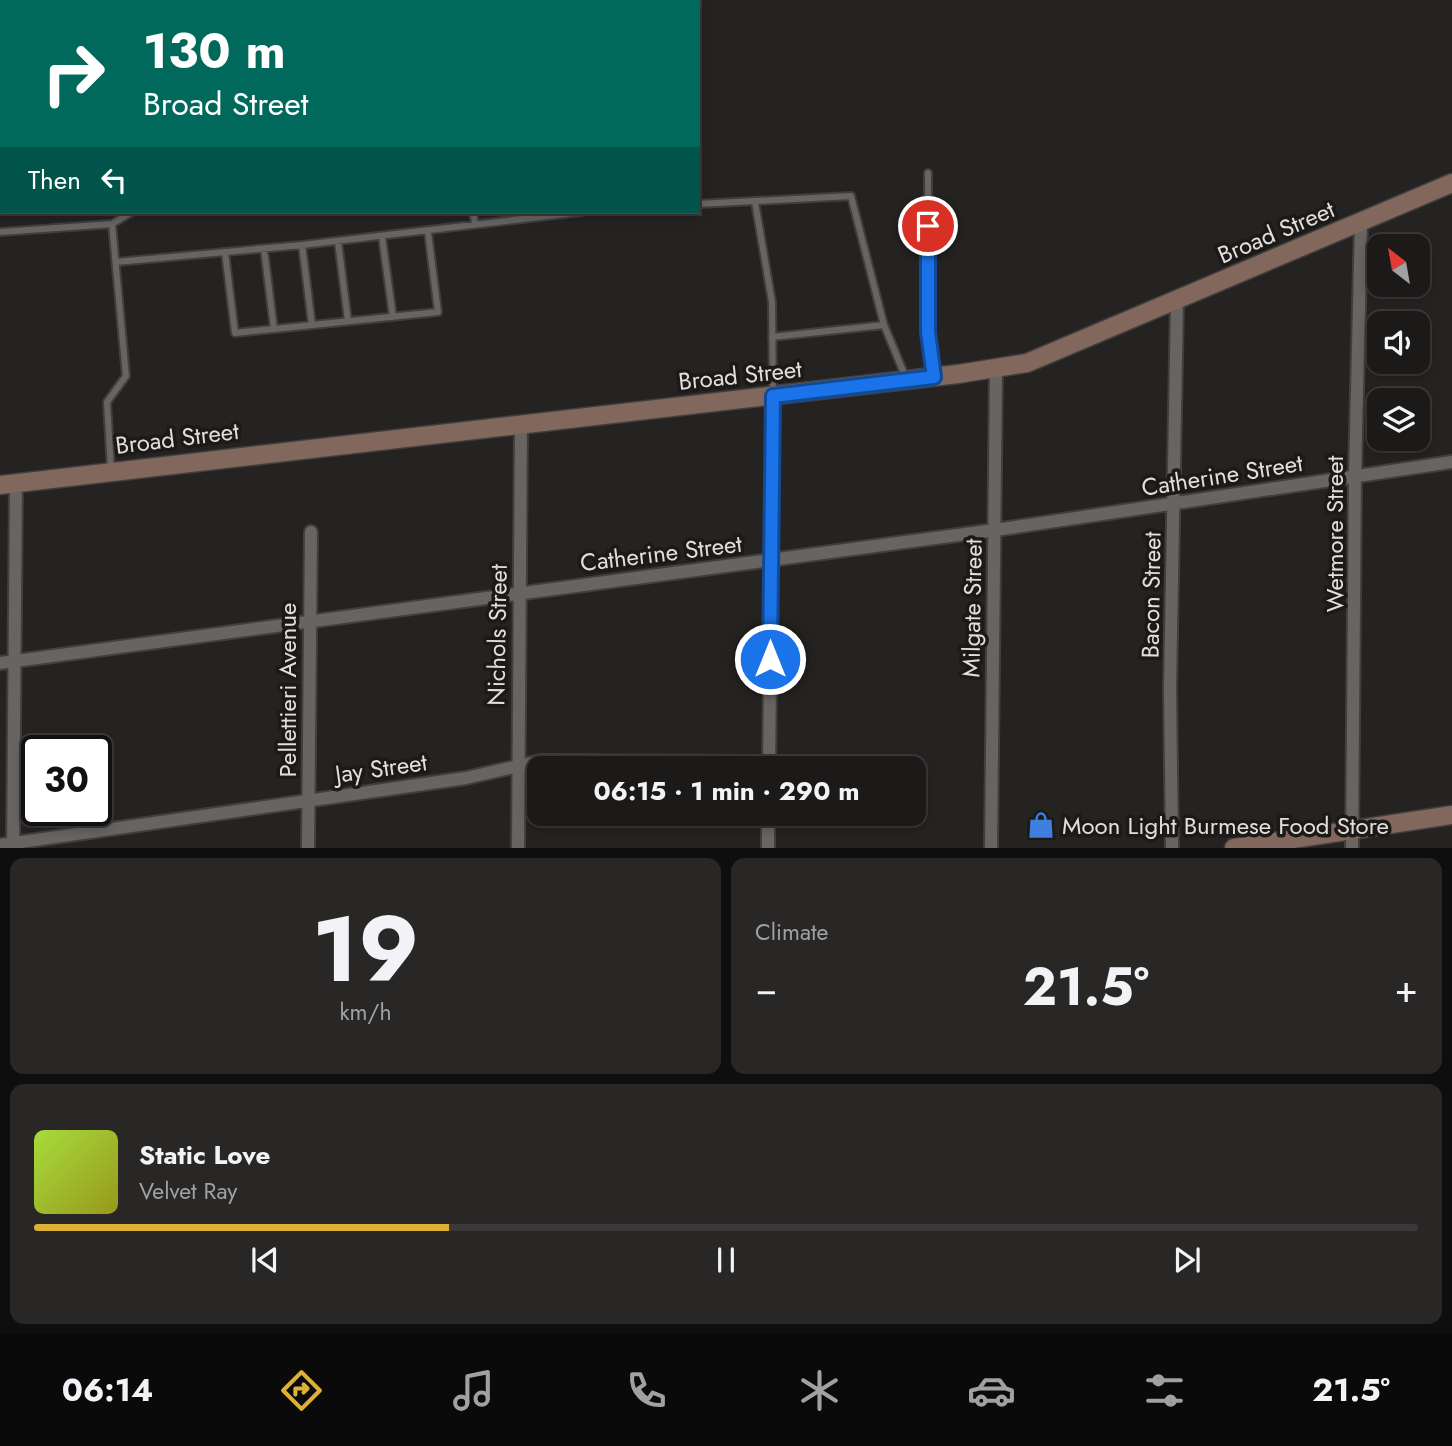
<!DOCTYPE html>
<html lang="en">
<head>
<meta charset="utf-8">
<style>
	body { margin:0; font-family:Jost,sans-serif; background:#292726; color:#f1f3f6; height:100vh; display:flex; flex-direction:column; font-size:26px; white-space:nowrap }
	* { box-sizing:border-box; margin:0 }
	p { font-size:23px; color:#a0a1a2 }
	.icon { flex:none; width:38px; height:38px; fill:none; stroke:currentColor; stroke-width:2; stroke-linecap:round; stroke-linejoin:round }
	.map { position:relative; height:848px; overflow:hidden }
	.details { display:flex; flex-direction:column; gap:10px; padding:10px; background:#0f0e0e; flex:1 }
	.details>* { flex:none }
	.banner { position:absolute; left:0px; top:0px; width:700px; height:214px; box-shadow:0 4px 10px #0003,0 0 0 2px #3a3838; background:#00695c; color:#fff; overflow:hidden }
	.needle { width:46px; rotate:329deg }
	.controls { position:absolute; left:1367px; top:234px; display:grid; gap:14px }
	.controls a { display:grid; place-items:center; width:63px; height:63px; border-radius:14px; background:#1c1a19; box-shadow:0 4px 10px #0003,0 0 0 2px #3a3838; font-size:35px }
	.speed { position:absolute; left:21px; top:735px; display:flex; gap:14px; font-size:35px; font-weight:700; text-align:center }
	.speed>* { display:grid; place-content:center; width:91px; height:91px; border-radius:50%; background:#1c1a19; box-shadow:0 4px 10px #0003,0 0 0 2px #3a3838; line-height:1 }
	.speed .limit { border:4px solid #111; border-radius:10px; background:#fff; color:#111 }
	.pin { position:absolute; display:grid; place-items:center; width:60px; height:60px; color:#fff; margin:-30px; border:4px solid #fff; border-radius:50%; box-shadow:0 2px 7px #0007 }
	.me { position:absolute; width:77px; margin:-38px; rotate:0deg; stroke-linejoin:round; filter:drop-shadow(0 0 5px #0008) }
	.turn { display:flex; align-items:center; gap:24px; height:147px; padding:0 28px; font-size:32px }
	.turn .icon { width:91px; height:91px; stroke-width:2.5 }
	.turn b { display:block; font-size:49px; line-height:60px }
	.then { display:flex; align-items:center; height:66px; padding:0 28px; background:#0003; gap:14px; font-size:26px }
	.big { font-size:52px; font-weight:700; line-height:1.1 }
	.details .widget { flex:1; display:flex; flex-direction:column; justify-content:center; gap:10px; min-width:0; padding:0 24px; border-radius:14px; background:#292726 }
	.details .dial { align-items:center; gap:0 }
	.dial b { font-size:91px; line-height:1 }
	.song { display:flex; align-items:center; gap:21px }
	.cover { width:84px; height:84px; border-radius:10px; background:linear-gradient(135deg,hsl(80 70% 55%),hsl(60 70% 35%)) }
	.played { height:7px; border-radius:4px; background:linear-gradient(90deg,#e0b034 30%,#3a3838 30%) }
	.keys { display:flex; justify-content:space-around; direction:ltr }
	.heat { display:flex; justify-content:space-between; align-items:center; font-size:38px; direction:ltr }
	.details .tiles { flex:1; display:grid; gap:10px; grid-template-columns:1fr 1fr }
	.widget:last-child { grid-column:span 2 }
	.trip { position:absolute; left:527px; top:756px; width:399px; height:70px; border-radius:14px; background:#1c1a19; box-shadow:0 4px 10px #0003,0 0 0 2px #3a3838; font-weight:700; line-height:70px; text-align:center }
	.tabs { display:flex; height:112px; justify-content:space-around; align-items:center; background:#0b0a0a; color:#a0a1a2 }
	.tabs .icon { width:49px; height:49px }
	.tabs .on { color:#e0b034 }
	.tabs b { font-size:32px; color:#f1f3f6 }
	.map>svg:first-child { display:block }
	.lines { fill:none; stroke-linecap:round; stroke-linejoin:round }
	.lane-casing { stroke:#413f3d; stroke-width:10 }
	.street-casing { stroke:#413f3d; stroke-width:16 }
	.secondary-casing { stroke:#413f3d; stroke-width:21 }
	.primary-casing { stroke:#413f3d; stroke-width:23 }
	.lane { stroke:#676461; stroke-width:6 }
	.street { stroke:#676461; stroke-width:12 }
	.secondary { stroke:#82675c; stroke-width:18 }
	.primary { stroke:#9e6a57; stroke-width:19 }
	.rail { stroke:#878584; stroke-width:4.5; stroke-dasharray:3.5 7; stroke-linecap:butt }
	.route-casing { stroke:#114b97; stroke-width:18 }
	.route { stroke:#1a73e8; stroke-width:12 }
	.labels { text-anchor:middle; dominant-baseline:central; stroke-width:7; stroke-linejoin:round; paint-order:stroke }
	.street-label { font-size:24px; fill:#e1dfde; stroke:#1c1917 }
	.poi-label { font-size:24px; fill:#e1dfde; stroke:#1c1917; text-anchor:start }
</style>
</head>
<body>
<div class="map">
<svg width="1452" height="848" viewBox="0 0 1452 848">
	<rect width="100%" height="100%" fill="#252321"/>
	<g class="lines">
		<defs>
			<path id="lane" d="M928 173V332L933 375
				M755 202 772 302 773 394
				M698 204 851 196 884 325
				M473 212 475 224
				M0 232 112 224
				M382 237 393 317
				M338 241 348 321
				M302 245 312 325
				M264 249 274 329 438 312 428 232
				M225 252 235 333 274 329
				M116 262 302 245 581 212
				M772 337 884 325 906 378
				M111 470 107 402 126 376 112 224 132 212"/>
			<path id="street" d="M0 663 995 530 1452 462
				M769 768 773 396
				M0 845 466 778 540 761 769 762
				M13 848 16 483
				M308 848 311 532
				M518 848 521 423
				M768 848V814
				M991 848 996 369
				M1172 848 1170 688 1177 301
				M1352 848 1355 476 1361 222"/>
			<path id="secondary" d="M0 485 958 374 1027 363 1452 183
				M1234 848 1452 815"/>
			<path id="primary" d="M515 2 522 0
				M599 2 605 0
				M0 114H2
				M0 131H2"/>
		</defs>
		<use href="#lane" class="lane-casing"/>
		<use href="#street" class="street-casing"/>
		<use href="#secondary" class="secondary-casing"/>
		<use href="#primary" class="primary-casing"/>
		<use href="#lane" class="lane"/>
		<use href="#street" class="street"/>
		<use href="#secondary" class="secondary"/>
		<use href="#primary" class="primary"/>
		<path class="rail" d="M289 2 298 0
			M327 2 335 0
			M0 65H2"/>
	</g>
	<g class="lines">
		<defs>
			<path id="route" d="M770 659 773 396 934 377 928 332V226"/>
		</defs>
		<use href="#route" class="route-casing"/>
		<use href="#route" class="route"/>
	</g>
	<defs>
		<symbol id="shop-bare" viewBox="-9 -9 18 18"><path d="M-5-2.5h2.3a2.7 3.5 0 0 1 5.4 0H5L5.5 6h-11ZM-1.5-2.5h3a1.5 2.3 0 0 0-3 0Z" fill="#3f7fe0" stroke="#1c1917" stroke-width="2.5" paint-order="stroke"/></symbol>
	</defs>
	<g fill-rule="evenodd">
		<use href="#shop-bare" x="1022" y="806" width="38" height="38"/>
	</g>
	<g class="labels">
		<g class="street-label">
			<text transform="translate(1276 232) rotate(-23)">Broad Street</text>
			<text transform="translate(740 375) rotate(-6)">Broad Street</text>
			<text transform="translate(177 438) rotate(-7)">Broad Street</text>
			<text transform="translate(1222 475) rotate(-9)">Catherine Street</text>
			<text transform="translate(1334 534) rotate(-90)">Wetmore Street</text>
			<text transform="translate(661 553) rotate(-7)">Catherine Street</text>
			<text transform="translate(1151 595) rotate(-89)">Bacon Street</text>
			<text transform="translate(972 608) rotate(-89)">Milgate Street</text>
			<text transform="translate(497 635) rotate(-89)">Nichols Street</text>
			<text transform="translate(287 690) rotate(-90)">Pellettieri Avenue</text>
			<text transform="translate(381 768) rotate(-8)">Jay Street</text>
		</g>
		<g class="poi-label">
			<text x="1062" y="825">Moon Light Burmese Food Store</text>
		</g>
	</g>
</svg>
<div class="controls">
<a><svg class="needle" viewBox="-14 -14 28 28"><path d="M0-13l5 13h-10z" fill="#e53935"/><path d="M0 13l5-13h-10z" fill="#a0a1a2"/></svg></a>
<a><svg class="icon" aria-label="sound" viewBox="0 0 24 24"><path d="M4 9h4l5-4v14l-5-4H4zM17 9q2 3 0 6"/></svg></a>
<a><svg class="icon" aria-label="layers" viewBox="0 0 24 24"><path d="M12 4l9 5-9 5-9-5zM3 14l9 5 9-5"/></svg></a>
</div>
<div class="speed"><div class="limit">30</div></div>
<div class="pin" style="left:928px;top:226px;background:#d93025"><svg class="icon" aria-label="arrive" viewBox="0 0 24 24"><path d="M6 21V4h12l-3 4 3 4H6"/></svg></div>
<svg class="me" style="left:770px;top:659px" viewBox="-20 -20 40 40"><circle r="17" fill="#1a73e8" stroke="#fff" stroke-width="3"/><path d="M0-11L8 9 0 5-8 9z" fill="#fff"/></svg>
<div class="trip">06:15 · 1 min · 290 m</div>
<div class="banner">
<div class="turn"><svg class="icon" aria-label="right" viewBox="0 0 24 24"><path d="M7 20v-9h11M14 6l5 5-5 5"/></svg><div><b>130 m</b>Broad Street</div></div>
<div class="then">Then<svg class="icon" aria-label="left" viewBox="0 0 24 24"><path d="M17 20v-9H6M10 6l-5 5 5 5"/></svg></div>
</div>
</div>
<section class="details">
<div class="tiles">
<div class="widget dial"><b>19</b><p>km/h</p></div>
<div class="widget"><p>Climate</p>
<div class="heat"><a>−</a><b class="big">21.5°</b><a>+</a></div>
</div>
<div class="widget">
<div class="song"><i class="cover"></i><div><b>Static Love</b><p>Velvet Ray</p></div></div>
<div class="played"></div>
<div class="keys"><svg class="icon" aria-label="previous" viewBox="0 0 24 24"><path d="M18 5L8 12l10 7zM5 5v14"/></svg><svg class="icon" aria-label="pause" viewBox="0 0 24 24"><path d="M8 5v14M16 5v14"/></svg><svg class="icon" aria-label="next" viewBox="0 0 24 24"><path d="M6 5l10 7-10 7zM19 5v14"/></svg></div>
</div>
</div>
</section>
<nav class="tabs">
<b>06:14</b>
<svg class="icon on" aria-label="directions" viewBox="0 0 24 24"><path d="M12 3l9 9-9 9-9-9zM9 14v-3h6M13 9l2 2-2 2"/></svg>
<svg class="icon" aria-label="music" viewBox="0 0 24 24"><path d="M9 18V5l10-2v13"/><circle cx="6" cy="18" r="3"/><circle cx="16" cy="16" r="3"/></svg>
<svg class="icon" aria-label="phone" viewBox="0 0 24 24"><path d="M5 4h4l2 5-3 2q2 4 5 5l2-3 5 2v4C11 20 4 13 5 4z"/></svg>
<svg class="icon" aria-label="climate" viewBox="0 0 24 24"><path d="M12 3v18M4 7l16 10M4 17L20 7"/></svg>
<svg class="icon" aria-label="car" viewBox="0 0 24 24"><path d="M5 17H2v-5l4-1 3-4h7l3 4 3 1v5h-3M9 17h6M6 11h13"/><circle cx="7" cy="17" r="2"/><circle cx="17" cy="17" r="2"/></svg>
<svg class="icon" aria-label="filters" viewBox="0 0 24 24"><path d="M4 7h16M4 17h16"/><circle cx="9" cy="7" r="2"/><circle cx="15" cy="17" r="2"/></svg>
<b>21.5°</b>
</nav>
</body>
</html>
